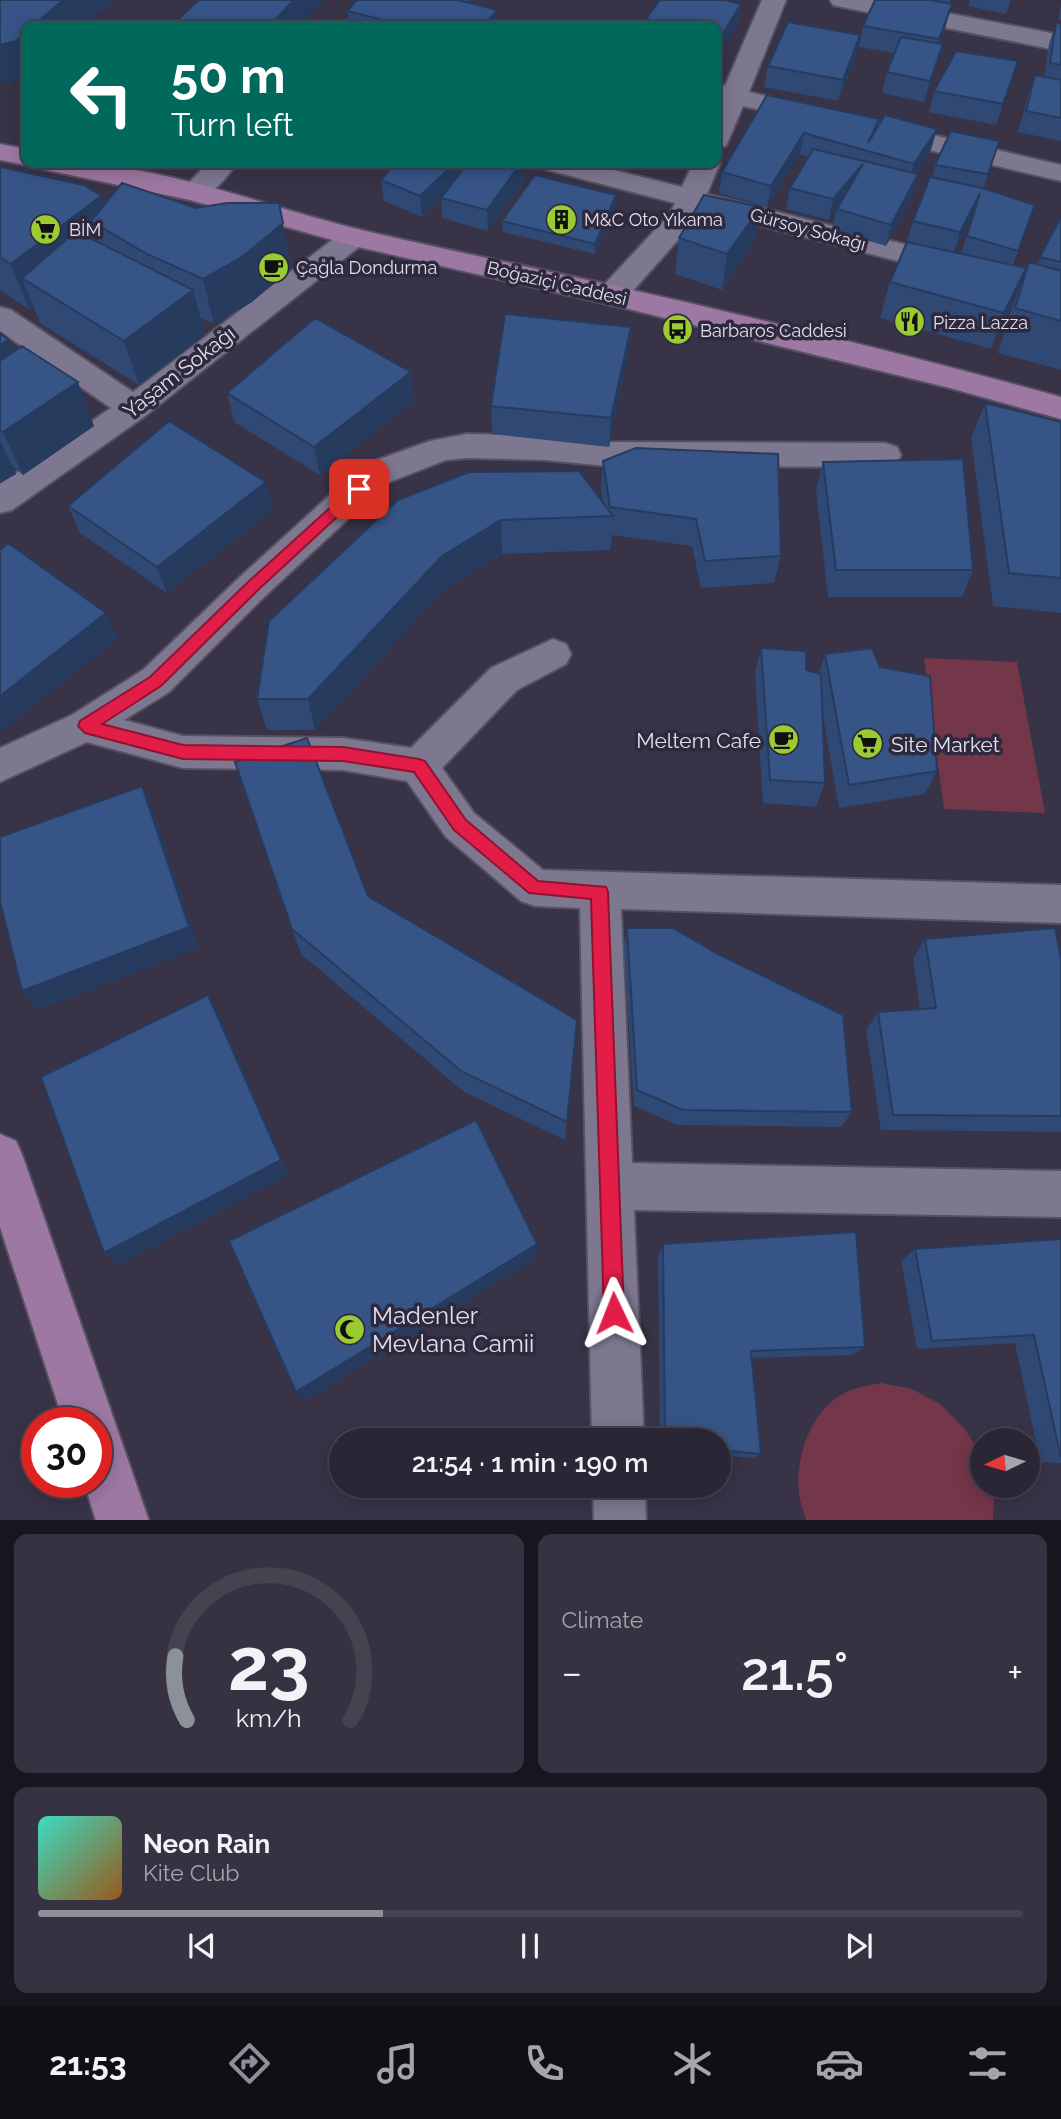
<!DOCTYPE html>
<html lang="en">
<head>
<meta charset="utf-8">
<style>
	body { margin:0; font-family:Raleway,sans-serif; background:#363241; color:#f1f3f6; height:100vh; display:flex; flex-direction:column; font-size:26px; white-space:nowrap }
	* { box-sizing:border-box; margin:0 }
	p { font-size:23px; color:#a5a5ad }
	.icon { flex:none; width:38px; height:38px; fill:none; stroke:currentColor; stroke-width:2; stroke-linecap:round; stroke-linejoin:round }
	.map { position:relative; height:1520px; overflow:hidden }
	.side { display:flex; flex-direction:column; gap:14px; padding:14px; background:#17151d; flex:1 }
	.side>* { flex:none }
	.hud { position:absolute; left:21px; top:21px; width:700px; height:147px; border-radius:14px; box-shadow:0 4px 18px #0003,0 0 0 2px #464350; background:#00695c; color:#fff; overflow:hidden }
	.needle { width:46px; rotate:265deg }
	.fabs { position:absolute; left:970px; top:1428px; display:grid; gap:14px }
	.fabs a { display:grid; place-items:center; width:70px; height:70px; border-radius:50%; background:#2a2635; box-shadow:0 4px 18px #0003,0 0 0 2px #464350; font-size:35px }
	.speed { position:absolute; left:21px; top:1407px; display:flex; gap:14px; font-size:35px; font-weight:700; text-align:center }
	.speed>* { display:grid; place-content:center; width:91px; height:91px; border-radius:50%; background:#2a2635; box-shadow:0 4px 18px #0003,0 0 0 2px #464350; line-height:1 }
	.speed .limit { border:10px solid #d22; background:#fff; color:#111 }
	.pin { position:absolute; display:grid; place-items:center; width:60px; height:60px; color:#fff; margin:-30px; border-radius:14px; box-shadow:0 4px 10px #0006 }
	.me { position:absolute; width:77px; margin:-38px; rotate:358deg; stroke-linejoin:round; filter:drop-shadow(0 0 5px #0008) }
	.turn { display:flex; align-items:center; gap:24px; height:147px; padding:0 35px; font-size:32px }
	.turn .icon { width:91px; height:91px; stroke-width:2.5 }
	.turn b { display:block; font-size:49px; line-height:60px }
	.big { font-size:52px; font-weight:600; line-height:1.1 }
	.side .widget { flex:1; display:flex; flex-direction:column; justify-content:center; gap:10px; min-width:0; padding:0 24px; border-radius:14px; background:#363241 }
	.side .dial { align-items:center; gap:0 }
	.dial svg { height:182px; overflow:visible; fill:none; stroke:#464350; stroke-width:7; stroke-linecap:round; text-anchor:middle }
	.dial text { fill:#f1f3f6; stroke:none }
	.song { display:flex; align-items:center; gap:21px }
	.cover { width:84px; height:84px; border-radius:10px; background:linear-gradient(135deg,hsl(170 70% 55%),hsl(30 70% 35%)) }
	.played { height:7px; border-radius:4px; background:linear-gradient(90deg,#8c9099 35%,#464350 35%) }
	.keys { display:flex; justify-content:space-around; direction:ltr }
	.heat { display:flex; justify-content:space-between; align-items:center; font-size:38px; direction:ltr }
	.side .tiles { flex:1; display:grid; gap:14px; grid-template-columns:1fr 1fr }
	.widget:last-child { grid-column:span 2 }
	.trip { position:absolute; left:329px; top:1428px; width:402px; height:70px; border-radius:35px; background:#2a2635; box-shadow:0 4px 18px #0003,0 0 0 2px #464350; font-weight:600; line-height:70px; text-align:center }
	.tabs { display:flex; height:112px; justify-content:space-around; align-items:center; background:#110f15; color:#a5a5ad }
	.tabs .icon { width:49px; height:49px }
	.tabs .active { color:#8c9099 }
	.tabs b { font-size:32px; color:#f1f3f6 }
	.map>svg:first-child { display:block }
	.green { fill:#743649 }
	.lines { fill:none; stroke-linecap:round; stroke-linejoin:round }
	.minor-casing { stroke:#555162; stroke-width:4 }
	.major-casing { stroke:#555162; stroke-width:4 }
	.minor { fill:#7d7890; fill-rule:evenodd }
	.major { fill:#9d78a3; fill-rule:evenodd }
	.wall { fill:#2f4874; fill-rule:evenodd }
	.shaded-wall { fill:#263b5e }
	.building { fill:#375487; stroke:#263b5e; stroke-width:2 }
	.route { fill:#e11d48; stroke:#92132f; stroke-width:2 }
	.labels { text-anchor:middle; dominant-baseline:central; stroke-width:7; stroke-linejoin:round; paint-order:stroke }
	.far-poi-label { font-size:18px; fill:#e1dfec; stroke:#2e293d; text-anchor:start }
	.far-street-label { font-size:18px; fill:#e1dfec; stroke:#2e293d }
	.street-label { font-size:21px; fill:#e1dfec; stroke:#2e293d }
	.poi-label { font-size:21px; fill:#e1dfec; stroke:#2e293d; text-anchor:end }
	.near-poi-label { font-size:24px; fill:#e1dfec; stroke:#2e293d; text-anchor:start }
</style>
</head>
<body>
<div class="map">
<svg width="1061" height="1521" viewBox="0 0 1061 1521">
	<rect width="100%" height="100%" fill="#383347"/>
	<path class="green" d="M924 658 1017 662 1045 813 944 809Z
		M881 1383 912 1389 940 1404 965 1429 982 1457V1486H991L994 1494 993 1520H806C804 1512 800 1503 799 1494 795 1453 813 1403 854 1389 862 1386 873 1385 881 1383Z"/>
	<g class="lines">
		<defs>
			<path id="minor" d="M762 0H786L749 92 822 109 826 115 822 121 813 123 743 106 726 146 716 148V109L719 101 716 100V84L725 86Z
				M830 0H879L1061 35V51L842 7 833 5Z
				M882 123 1061 165V181L873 137 869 131 873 125Z
				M716 157 720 163 707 194 962 259 967 266 962 273 952 275 700 210 693 223 623 302 612 305 601 302 597 295 601 288 670 214 675 203 544 169 541 163H585L682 187 693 163H716Z
				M208 163H237C225 180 206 204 184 198L180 192Z
				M354 228 364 231 368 237 364 243 145 416 12 510 0 513V484L111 408 0 331V307L11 310 133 392 344 231Z
				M467 434 545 436 607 442 885 443 897 447 901 455 897 463 885 467 607 466 545 460 467 458 446 460 387 483 265 596 169 692 124 720 183 736 343 738 411 748 491 668 553 639 566 644 571 654 566 664 517 690 442 768 474 813 543 870 1061 885V923L621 909 632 1163 1061 1171V1217L634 1210 644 1440H592L580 908 535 906 521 901 446 837 407 781 343 770 183 768 87 742 0 782V748L72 715 143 670 241 576 363 465 430 441Z
				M593 1486H645L646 1521H594Z"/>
			<path id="major" d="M0 144 26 149V163H36L26 165 0 160Z
				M38 163C147 158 253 203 357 229 441 249 526 266 610 285 761 319 912 356 1061 397V419L950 388 612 305 354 246 190 200 42 169Z
				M0 1134 16 1141 23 1157 149 1521H96L84 1482H96V1423H64L0 1227Z"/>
		</defs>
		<use href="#minor" class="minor-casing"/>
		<use href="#major" class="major-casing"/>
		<use href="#minor" class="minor"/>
		<use href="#major" class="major"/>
	</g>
	<path class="wall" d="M357 0H475L472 4 497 10V26H349L347 11Z
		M875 0H950L946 25 940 44H943L937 65 924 102 882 93 887 72 895 53 859 47 863 26Z
		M970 0H1011L1006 14 968 6Z
		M741 4 738 25 716 61V26H645L646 19Z
		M1061 5V20H1058Z
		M1056 23 1061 24V141L1018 132 1028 96 1035 75 1044 77 1049 44Z
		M856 56 838 101 764 87 768 66Z
		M1018 61 996 125 929 112 934 91Z
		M767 95 879 119 876 130 931 150 916 173 918 174 913 195 886 246 832 230 836 211 829 220 786 209 790 188 808 157 800 154 767 207 719 193 722 172Z
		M999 141 984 188 1035 205 1013 265 1012 304 991 349 880 318 890 282 907 241 913 221 932 178 935 165ZM973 214 961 254 954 252Z
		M465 163V167L468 163H524V180L488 231 442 218 441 198 422 217 384 201 381 180Z
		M573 163H603L599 170Z
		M0 167 101 196 104 205 291 268 252 302 214 324 201 318 205 335 139 385 40 323 33 305 29 309 0 290Z
		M616 195V206L595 254 503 232 502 221Z
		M761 207 754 243 722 290 675 274 679 238Z
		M1061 217V370L998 353 1012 307 1029 262 1038 264Z
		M631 327 628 356 609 447 492 434 491 406Z
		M0 333 9 340 14 351 94 426 23 475 12 466 16 474 0 483Z
		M411 372 414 401 320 475 234 422 227 393Z
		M985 403 1061 422V613L993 606 971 438Z
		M603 461 781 556 774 583 701 588 692 546 612 535 610 550 502 554 445 589 315 730H267L257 699 398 500 603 503 601 489Z
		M823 462 973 570 962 597H828L816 490Z
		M266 482 273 510 167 593 80 533 68 506Z
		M761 648 806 670 819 673 825 654 880 667 937 771 925 794 839 808 822 710 825 783 816 807 763 803 755 673Z
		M368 896 577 1020 565 1140 464 1092 301 954 292 929Z
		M627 928 852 1112 841 1127 677 1125 634 1106 624 948Z
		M925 939 1061 959V1132L881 1130 866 1030 878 1012 920 1009 913 959Z
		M1061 1239V1463L1040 1462 1015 1343 917 1349 901 1261 915 1249Z
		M663 1244 865 1347 852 1355 751 1358 761 1454 752 1458 719 1455V1440H660L658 1256Z"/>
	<path class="shaded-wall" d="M63 0H113V1L85 26H33Z
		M294 0H325L301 26H269Z
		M468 0H475L468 9Z
		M741 4 738 25 716 61 719 40Z
		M952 4 946 25 934 60 939 39Z
		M497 10V26H484Z
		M26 32V78L0 84V45Z
		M860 35 856 56 838 101 843 80Z
		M943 44 937 65 924 102 930 81Z
		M937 129 931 150 908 185 914 164Z
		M804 133 800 154 767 207 771 186Z
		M455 163H465V175L422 217 420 196Z
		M521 163H524V180L488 231 487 210Z
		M863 164 858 185 829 220 833 199Z
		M918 174 913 195 886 246 891 225Z
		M980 193 973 214 954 253 960 232Z
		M616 195V206L595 254V244Z
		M101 196 112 234 91 221 101 252 22 278 33 305 29 309 11 264Z
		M761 207 754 243 722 290 727 254Z
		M283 223 291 268 252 302 214 324 203 279Z
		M1026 268 1012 304 991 349 1004 313Z
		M193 290 205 335 139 385 124 341Z
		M631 327 628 356 609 447 611 418Z
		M9 340 28 384 0 400V345Z
		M411 372 414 401 320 475 314 447Z
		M78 382 94 426 23 475 3 432Z
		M0 441 16 474 0 483Z
		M266 482 273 510 167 593 157 567Z
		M501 520 502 554 445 589 315 730 308 699 442 556Z
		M106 613 118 639 0 732V696Z
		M142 786 153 809 199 948 39 1010 22 991Z
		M208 995 219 1014 289 1175 119 1265 104 1253Z
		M537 1244 536 1259 307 1400 296 1392Z"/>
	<path class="building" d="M0 0H63L33 26H26V32L16 41 0 45Z
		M199 0H294L269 26H171Z
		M357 0H458L497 10 484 26H407L347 11Z
		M660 0H725L741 4 719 40 716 39V26H671L646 19Z
		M875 0H930L952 4 939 39 863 26Z
		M788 22 860 35 843 80 768 66Z
		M1056 23 1061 24V65L1050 63Z
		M901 37 943 44 930 81 887 72Z
		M956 51 1018 61 1003 104 934 91Z
		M1035 75 1061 80V118L1026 111Z
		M767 95 879 119 868 143 885 115 937 129 914 164 804 133 771 186 722 172Z
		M951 131 999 141 988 174 935 165Z
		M813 149 918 174 891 225 837 209 863 164 833 199 790 188Z
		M395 163H455L420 196 381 180Z
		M468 163H521L487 210 441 198Z
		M0 167 84 185 101 196 11 264 0 257Z
		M535 175 616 195 595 244 502 221Z
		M930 177 982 188 1035 205 1018 251 967 236 980 193 960 232 913 221Z
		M122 183 196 208 227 203H279L283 223 242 257 203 279 147 254 91 221Z
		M704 195 761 207 727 254 679 238Z
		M1061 217V262L1040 257Z
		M76 231 193 290 124 341 22 278Z
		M907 242 1026 268 1004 313 890 282Z
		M1029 262 1061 271V321L1015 308Z
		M505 314 631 327 611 418 491 406Z
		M315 318 411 372 314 447 227 393Z
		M0 333 9 340 0 345Z
		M22 346 78 382 3 432 0 430V361Z
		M985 403 1061 422V578L1009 573Z
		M169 421 266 482 157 567 68 506Z
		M636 448 778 454 781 556 705 561 696 519 610 507 603 461Z
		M963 459 973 570H836L823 462Z
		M579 471 613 516 501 520 442 556 308 699H257L269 621 398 500 469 472Z
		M8 543 106 613 0 696V550Z
		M761 648 806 651V670L821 674 825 783 770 780Z
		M872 648 880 667 930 676 937 771 849 785 825 654Z
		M307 738 368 896 577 1020 567 1122 461 1071 292 929 235 762Z
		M142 786 189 927 22 991 0 901V837Z
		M627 928H673L718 954 843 1015 852 1112 683 1110 637 1090Z
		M1055 928 1061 959V1116L893 1115 878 1012 936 1008 925 939Z
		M208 995 281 1160 104 1253 41 1077Z
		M476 1120 537 1244 296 1392 229 1241Z
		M856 1232 865 1347 751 1351 761 1454 719 1450V1440H665L663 1244Z
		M1061 1239V1458L1034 1335 932 1341 915 1249Z"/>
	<path class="route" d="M359 484 364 485V492L258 590 161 686 102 724 183 745 343 747 419 759 425 761 466 820 538 881 606 887 608 892 624 1313 621 1320 614 1323 607 1320 604 1313 591 899 529 893 454 830 414 772 343 761 183 759 85 733 78 726 80 721 150 677 248 582 355 485Z"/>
	<defs>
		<symbol id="building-disc" viewBox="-11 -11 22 22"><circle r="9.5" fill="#9bcb33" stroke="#2e293d"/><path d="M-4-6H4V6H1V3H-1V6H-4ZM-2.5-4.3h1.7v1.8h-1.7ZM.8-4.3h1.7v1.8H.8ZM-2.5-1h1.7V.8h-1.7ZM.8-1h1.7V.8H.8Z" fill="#111"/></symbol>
		<symbol id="supermarket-disc" viewBox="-11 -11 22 22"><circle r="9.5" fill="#9bcb33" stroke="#2e293d"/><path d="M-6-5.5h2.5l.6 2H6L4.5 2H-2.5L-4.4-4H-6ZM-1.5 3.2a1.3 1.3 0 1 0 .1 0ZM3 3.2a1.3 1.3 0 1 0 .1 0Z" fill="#111"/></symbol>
		<symbol id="cafe-disc" viewBox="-11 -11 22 22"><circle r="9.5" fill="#9bcb33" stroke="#2e293d"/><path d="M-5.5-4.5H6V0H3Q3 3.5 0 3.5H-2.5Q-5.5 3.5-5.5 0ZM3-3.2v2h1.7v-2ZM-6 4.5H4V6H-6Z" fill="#111"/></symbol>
		<symbol id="restaurant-disc" viewBox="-11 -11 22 22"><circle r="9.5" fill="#9bcb33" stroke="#2e293d"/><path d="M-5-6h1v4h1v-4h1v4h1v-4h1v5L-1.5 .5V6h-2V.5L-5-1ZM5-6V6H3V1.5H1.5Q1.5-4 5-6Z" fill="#111"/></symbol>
		<symbol id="bus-disc" viewBox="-11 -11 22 22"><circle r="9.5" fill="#9bcb33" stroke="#2e293d"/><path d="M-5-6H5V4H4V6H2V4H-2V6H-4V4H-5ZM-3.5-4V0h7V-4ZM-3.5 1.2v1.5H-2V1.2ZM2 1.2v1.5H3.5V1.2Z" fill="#111"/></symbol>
		<symbol id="mosque-disc" viewBox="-11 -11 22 22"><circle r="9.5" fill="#9bcb33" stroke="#2e293d"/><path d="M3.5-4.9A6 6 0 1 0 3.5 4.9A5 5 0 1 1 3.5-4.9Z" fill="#111"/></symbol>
	</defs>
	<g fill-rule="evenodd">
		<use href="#building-disc" x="544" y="202" width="35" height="35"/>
		<use href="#supermarket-disc" x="28" y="212" width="35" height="35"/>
		<use href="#cafe-disc" x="256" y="250" width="35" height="35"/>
		<use href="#restaurant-disc" x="892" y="304" width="35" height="35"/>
		<use href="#bus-disc" x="660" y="312" width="35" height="35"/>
		<use href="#cafe-disc" x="766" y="722" width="35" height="35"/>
		<use href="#supermarket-disc" x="850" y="726" width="35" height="35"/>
		<use href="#mosque-disc" x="332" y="1312" width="35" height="35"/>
	</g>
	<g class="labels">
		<g class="far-poi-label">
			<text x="584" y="219">M&amp;C Oto Yıkama</text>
			<text x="69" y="229">BİM</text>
			<text x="296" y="267">Çağla Dondurma</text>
			<text x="933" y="322">Pizza Lazza</text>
			<text x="700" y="330">Barbaros Caddesi</text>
		</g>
		<g class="far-street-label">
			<text transform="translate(808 229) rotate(15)">Gürsoy Sokağı</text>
			<text transform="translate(557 283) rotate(13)">Boğaziçi Caddesi</text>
		</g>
		<g class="street-label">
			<text transform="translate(179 372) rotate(-38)">Yaşam Sokağı</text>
		</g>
		<g class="poi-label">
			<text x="761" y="740">Meltem Cafe</text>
			<text x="891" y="744" text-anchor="start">Site Market</text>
		</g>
		<g class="near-poi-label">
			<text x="372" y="1315">Madenler<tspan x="372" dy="28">Mevlana Camii</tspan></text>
		</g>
	</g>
</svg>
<div class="fabs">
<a><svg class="needle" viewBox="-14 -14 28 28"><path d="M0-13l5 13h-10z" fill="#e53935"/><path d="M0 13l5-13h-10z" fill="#a5a5ad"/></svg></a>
</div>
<div class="speed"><div class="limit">30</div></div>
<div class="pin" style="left:359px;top:489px;background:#d93025"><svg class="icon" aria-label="arrive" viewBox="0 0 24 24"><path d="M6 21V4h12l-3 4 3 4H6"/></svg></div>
<svg class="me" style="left:614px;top:1313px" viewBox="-20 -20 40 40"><path d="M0-17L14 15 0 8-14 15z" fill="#e11d48" stroke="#fff" stroke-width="4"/></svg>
<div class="trip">21:54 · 1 min · 190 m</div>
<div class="hud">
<div class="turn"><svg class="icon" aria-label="left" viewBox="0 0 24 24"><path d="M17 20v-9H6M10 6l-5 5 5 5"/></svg><div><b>50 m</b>Turn left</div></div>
</div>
</div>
<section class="side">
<div class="tiles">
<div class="widget dial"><svg viewBox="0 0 100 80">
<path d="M14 69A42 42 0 1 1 86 69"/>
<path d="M14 69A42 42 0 0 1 9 41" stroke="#8c9099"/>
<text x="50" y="56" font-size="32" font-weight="700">23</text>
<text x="50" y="72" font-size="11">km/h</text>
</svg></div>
<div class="widget"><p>Climate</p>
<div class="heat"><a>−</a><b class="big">21.5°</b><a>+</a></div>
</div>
<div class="widget">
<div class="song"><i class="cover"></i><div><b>Neon Rain</b><p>Kite Club</p></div></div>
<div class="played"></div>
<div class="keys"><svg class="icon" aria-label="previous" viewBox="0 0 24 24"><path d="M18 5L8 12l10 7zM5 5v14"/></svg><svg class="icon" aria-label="pause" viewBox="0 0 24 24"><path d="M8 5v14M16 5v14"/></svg><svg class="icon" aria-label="next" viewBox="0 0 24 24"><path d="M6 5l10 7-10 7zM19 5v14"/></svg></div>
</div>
</div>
</section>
<nav class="tabs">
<b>21:53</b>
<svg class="icon active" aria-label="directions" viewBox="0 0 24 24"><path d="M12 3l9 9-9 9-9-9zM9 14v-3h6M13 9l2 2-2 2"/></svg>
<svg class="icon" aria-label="music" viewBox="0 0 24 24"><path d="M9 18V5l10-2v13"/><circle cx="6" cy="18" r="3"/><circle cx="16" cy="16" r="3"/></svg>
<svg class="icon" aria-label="phone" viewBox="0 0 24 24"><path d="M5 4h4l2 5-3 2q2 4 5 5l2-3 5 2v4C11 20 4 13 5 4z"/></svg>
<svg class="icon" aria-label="climate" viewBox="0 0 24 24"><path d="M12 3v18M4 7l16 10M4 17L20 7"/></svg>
<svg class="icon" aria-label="car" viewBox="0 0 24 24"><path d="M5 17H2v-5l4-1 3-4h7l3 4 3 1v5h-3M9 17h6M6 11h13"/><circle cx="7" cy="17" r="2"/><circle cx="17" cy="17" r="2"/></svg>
<svg class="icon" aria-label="filters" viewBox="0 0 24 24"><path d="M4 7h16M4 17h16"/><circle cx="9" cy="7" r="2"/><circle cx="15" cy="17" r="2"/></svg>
</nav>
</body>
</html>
